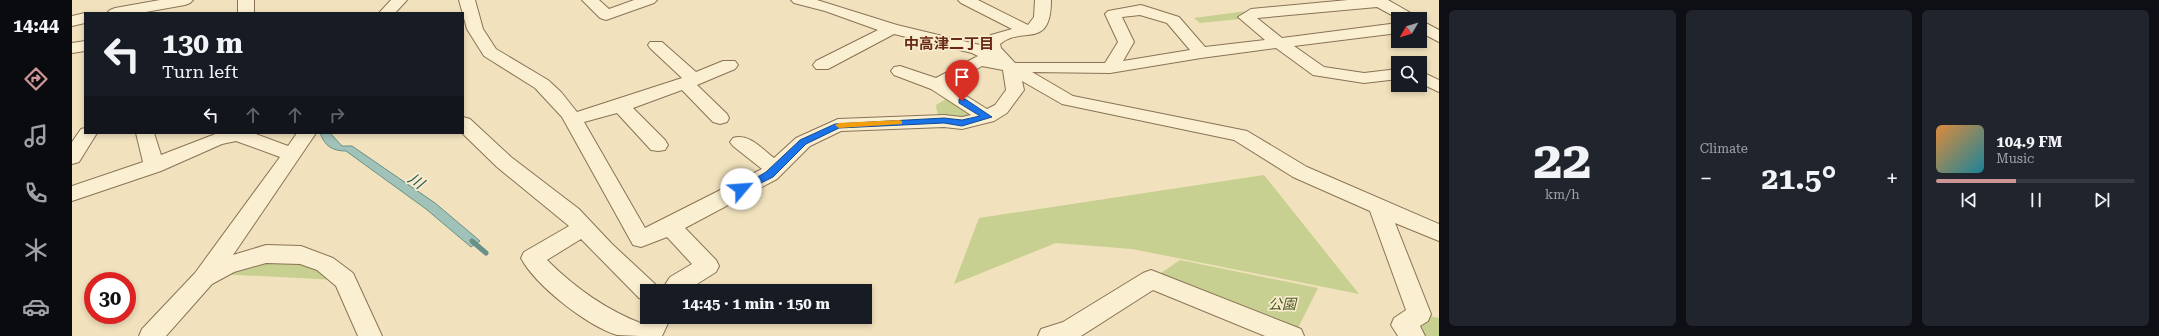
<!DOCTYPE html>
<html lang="en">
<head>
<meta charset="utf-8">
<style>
	body { margin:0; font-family:"Roboto Serif","Noto Sans JP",serif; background:#20242c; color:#f1f3f6; height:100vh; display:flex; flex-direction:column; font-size:15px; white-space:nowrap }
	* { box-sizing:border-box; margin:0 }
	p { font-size:13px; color:#9ea1a6 }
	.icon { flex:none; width:22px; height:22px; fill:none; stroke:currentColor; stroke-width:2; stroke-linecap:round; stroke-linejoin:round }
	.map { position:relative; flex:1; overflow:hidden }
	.side { display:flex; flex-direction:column; gap:10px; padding:10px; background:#0d0f14; width:720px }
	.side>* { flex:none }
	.hud { position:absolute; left:12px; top:12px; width:380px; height:122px; border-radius:0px; box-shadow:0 2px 6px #0003; background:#171b24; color:#f1f3f6; overflow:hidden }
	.needle { width:26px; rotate:232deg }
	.buttons { position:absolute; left:1319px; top:12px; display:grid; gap:8px }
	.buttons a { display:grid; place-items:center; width:36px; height:36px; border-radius:0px; background:#171b24; box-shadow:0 2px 6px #0003; font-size:20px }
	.speed { position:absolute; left:12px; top:272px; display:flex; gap:8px; font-size:20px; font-weight:700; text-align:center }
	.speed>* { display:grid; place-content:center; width:52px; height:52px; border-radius:50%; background:#171b24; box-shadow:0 2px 6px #0003; line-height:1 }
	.speed .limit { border:6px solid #d22; background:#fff; color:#111 }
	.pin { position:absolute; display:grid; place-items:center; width:34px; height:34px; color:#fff; margin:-41px -17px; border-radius:50% 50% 50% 0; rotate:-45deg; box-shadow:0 0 4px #0007 }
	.pin .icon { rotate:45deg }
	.me { position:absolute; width:44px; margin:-22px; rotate:63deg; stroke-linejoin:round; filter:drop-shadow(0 0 3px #0008) }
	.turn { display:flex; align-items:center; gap:14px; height:84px; padding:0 12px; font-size:18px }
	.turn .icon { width:52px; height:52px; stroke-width:2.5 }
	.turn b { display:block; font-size:28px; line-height:34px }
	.lanes { display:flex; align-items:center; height:38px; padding:0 12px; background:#0003; justify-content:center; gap:20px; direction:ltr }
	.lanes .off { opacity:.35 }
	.big { font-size:30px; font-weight:700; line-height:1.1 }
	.side .tile { flex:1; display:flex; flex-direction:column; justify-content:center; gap:6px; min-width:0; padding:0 14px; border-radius:6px; background:#20242c }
	.side .dial { align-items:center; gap:0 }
	.dial b { font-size:52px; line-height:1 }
	.song { display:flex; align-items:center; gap:12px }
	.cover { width:48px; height:48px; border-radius:6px; background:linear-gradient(135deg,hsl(30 70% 55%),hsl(190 70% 35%)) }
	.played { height:4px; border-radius:2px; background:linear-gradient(90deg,#cc9596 40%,#363941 40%) }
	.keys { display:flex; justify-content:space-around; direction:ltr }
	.heat { display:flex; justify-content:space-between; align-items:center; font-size:22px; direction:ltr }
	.side .tiles { flex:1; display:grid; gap:10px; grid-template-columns:repeat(3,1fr) }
	.trip { position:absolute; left:568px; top:284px; width:232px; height:40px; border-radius:0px; background:#171b24; box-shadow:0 2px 6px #0003; font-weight:700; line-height:40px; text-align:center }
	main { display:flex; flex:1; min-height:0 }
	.tab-bar { display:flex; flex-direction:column; width:72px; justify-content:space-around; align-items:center; background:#090b0e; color:#9ea1a6 }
	.tab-bar .icon { width:28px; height:28px }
	.tab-bar .active { color:#cc9596 }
	.tab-bar b { font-size:18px; color:#f1f3f6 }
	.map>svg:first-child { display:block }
	.green { fill:#c7d090 }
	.water { fill:#a1c2b9; stroke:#689087 }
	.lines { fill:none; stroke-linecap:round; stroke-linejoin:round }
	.stream { stroke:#689087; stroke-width:5 }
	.minor-casing { stroke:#8a7255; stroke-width:2 }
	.minor { fill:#fbefd1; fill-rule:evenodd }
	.route { fill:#1a73e8; stroke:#114b97 }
	.slow { fill:#f59e0b }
	.labels { text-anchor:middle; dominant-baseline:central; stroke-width:3.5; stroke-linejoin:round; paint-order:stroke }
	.park-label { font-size:14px; font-style:italic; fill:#475620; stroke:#f8eccd }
	.neighbourhood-label { font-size:15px; font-weight:bold; fill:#682917; stroke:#f8eccd }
	.water-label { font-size:15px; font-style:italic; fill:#295957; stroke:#f8eccd }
</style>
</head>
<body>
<main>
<nav class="tab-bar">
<b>14:44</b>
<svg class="icon active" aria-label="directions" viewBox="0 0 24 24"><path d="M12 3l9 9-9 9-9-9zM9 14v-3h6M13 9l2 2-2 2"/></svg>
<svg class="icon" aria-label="music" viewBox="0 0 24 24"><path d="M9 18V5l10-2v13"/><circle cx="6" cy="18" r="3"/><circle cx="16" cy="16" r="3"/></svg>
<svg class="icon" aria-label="phone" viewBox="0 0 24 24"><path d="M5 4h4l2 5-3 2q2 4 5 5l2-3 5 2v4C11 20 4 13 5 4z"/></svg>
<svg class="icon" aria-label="climate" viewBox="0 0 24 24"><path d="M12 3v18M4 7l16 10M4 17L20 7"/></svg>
<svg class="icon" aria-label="car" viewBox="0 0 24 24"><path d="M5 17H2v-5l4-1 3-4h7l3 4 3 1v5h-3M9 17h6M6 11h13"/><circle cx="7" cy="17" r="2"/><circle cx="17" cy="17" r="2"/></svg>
</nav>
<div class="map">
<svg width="1367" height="336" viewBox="0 0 1367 336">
	<rect width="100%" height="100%" fill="#f1e2bd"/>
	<path class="green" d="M1182 10 1168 19 1128 23 1122 18Z
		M879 96 910 116 866 118 864 105Z
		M1192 175 1287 294 1060 249 984 243 882 284 907 218Z
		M232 251 266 280 145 274Z
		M1108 260 1246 288 1223 334 1083 277Z
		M1358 316 1367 318V336H1349L1341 327Z"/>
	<path class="water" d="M248 133H258L270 146H280L363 203 408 241 399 247 354 209 274 151C260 151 253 146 248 133Z"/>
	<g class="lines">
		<path class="stream" d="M400 241 414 253"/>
		<defs>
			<path id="minor" d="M88 0H121L118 3 113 5 68 13H35L38 10 43 8Z
				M166 0H182V13H166Z
				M319 0H335L323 13H307Z
				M387 0H403L411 29 424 49 476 80 489 92 505 112 610 78 578 48 576 45 578 42H590L624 72 651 61H663L666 65 663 69 625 85 655 114 657 118 655 122 648 124 641 122 610 90 561 108 593 140 596 145 593 150 586 151 579 150 545 113 512 122 573 228 690 169 661 146 658 142 661 138C677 133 690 149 702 158L724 138 766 119 872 115 890 117 899 115 859 89 822 75 819 71 822 67 828 66 864 78 906 56 900 53 822 34 756 69H744L741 65 744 61 806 30 753 11 722 3 719 0H745L825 25 912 46V43L919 35 940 29 889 3 886 0H906L956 25 962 17 963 0H979C979 51 950 25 928 44L929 48 943 63H1033L1046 42 1033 14 1036 11 1069 5 1107 17 1133 47 1193 40 1166 17 1179 9 1276 0H1316L1344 16 1346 19H1327L1305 7 1185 18 1210 38 1326 23V33L1222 46 1252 67 1292 73 1326 69V79L1292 83 1241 75 1204 48 1129 58 1038 73 960 72 1001 96 1175 131 1235 167 1367 224V241L1323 223 1359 314 1356 321 1348 326 1353 336H1326L1319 325 1322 318 1334 310 1298 211 1221 177 1162 140 990 104 950 81 952 90 935 113 922 121 890 129 872 127 769 131 738 146 705 179 613 228 644 260 647 266 644 272 614 291H589L598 277 620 264 595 237 569 247 561 245 490 117 463 88 412 56 395 29ZM1068 15 1095 23 1118 50 1051 61 1062 42 1050 17ZM910 66 931 70 934 90 923 105 915 109 877 85Z
				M510 0H527L537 9 562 0H585L582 3 534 20 528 18Z
				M13 13V23L0 26V16Z
				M1348 20 1367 30V42L1348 32Z
				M13 41V51L0 53V43Z
				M1348 71 1367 80V92L1348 83Z
				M391 117 398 119 439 157 507 209 540 244 583 284 587 291H575V300L567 298 509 239 475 260C503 288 534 310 571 324L575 317H599L590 336C577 336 558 336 545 335 515 326 463 285 449 258L452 252 497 226 425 167 390 133Z
				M13 128V133H25L7 162 0 164V142L9 129Z
				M64 133H82L89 155 146 133H181L216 146 225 133H244L161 255 194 245 229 246 261 258 281 273 310 336H286L264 286 245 270 228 264 194 263 162 272 140 284 94 336H67L70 329 123 273 208 157 164 141 150 144 89 171 0 201V186L71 162Z
				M1079 270 1229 329 1232 336H1193L1081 290 1009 336H966L969 329 991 322 1071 273Z"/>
		</defs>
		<use href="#minor" class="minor-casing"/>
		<use href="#minor" class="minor"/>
	</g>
	<path class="route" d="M887 99H893L920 117 890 126 872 123 767 128 734 144 701 177 673 191 669 192 665 189 694 172 728 140 763 124 872 118 890 120 908 116 887 103Z"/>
	<path class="slow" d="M827 120 830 121V124L767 128 763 125 767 123Z"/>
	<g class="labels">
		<g class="park-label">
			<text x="1210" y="304">公園</text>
		</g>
		<g class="neighbourhood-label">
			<text x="877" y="44">中高津二丁目</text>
		</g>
		<g class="water-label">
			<text transform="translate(344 181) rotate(35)">川</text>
		</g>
	</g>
</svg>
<div class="buttons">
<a><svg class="needle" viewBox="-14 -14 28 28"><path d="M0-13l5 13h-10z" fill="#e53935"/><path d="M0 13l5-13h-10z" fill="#9ea1a6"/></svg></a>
<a><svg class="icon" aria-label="search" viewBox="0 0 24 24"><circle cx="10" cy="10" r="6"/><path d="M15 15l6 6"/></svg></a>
</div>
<div class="speed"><div class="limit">30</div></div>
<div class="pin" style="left:890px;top:101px;background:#d93025"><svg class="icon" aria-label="arrive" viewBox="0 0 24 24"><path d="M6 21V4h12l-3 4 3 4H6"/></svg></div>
<svg class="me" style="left:669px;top:189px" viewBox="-20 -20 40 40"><circle r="19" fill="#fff"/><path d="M0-13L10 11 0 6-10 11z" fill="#1a73e8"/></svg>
<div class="trip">14:45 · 1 min · 150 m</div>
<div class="hud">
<div class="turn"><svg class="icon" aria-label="left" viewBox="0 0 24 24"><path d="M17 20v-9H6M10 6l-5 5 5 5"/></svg><div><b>130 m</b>Turn left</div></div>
<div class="lanes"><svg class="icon" aria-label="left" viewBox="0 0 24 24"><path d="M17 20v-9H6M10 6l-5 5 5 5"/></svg><svg class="icon off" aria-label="ahead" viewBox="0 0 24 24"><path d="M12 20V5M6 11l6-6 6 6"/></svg><svg class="icon off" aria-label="ahead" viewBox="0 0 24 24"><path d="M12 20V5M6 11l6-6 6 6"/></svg><svg class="icon off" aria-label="right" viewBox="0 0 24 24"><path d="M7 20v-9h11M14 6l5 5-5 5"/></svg></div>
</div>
</div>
<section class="side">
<div class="tiles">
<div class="tile dial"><b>22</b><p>km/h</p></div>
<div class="tile"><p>Climate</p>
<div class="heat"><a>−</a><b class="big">21.5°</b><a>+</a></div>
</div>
<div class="tile">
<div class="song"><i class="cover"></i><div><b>104.9 FM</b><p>Music</p></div></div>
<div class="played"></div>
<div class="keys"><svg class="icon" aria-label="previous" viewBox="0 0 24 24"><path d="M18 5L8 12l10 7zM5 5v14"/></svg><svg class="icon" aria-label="pause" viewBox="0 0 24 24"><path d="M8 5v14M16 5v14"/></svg><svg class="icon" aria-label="next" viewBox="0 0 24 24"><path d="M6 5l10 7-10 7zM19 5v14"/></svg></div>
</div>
</div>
</section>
</main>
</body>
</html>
